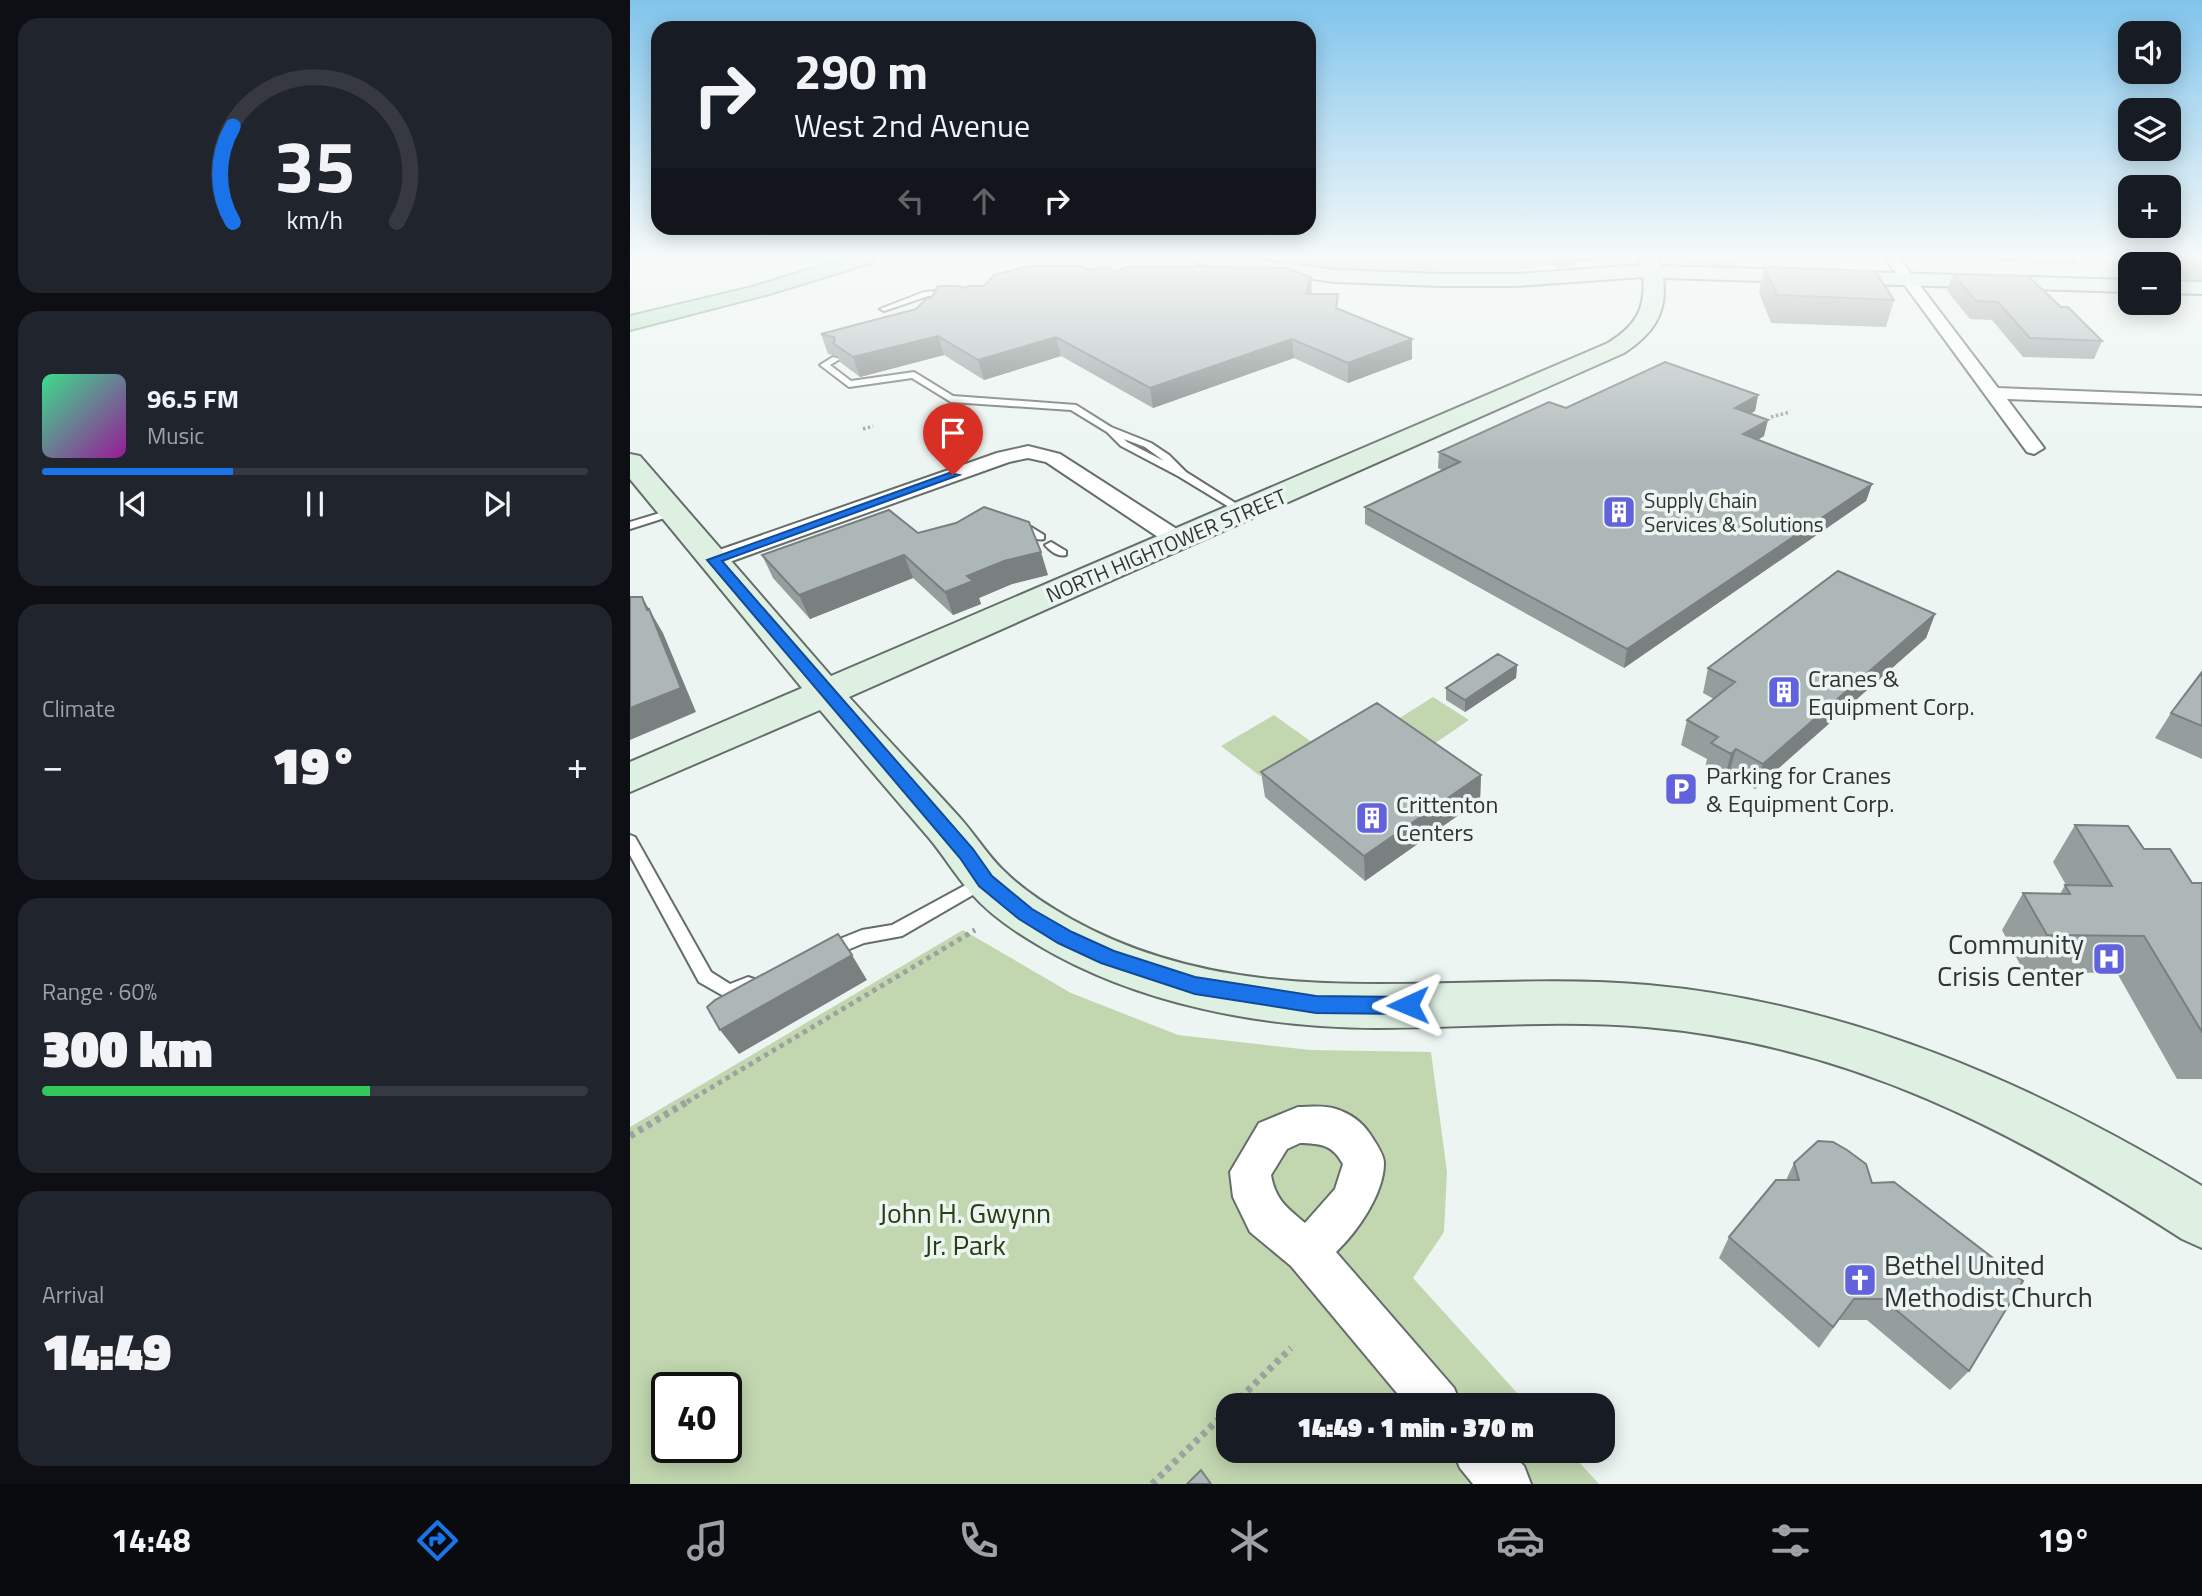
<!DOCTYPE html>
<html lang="en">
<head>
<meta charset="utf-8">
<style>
	body { margin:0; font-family:"Titillium Web",sans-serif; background:#20242c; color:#f1f3f6; height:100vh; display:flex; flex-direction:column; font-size:26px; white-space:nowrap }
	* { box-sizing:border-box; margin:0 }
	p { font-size:23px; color:#9ea1a6 }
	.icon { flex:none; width:38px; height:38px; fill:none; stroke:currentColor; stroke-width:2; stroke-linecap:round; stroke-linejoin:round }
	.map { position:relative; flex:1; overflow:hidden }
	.details { display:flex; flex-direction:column; gap:18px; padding:18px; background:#0d0f14; width:630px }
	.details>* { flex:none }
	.hud { position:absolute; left:21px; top:21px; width:665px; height:214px; border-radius:21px; box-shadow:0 4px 18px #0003; background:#171b24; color:#f1f3f6; overflow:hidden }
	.tools { position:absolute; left:1488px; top:21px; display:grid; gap:14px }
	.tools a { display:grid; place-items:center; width:63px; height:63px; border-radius:14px; background:#171b24; box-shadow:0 4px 18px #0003; font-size:35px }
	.speed { position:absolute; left:21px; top:1372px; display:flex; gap:14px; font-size:35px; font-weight:700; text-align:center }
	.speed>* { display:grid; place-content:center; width:91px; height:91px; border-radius:50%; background:#171b24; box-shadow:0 4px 18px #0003; line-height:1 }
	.speed .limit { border:4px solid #111; border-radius:10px; background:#fff; color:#111 }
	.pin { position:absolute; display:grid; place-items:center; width:60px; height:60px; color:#fff; margin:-72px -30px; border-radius:50% 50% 50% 0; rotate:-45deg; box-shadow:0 0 7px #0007 }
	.pin .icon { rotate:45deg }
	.me { position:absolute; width:77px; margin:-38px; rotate:269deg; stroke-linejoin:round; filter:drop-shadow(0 0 5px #0008) }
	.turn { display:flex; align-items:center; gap:24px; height:147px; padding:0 28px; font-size:32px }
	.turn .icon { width:91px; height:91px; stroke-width:2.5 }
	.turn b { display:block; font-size:49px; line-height:60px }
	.lanes { display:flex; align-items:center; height:66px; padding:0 28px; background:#0003; justify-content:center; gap:35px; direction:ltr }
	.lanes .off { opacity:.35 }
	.big { font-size:52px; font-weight:800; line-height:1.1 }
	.details .widget { flex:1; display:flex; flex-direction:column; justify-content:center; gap:10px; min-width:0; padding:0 24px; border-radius:21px; background:#20242c }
	.details .dial { align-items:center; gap:0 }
	.dial svg { height:182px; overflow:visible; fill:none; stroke:#363941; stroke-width:7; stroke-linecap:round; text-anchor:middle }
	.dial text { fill:#f1f3f6; stroke:none }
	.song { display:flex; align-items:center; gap:21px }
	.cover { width:84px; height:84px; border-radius:10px; background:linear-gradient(135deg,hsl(150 70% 55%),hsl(300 70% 35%)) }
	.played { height:7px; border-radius:4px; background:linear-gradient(90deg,#1a73e8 35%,#363941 35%) }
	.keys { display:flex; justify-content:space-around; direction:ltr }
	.heat { display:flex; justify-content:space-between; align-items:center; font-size:38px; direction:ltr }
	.charge { height:10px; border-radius:5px; background:linear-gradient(90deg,#34c759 60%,#363941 0) }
	.trip { position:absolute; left:586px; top:1393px; width:399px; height:70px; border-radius:21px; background:#171b24; box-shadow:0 4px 18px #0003; font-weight:800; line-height:70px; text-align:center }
	.tab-bar { display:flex; height:112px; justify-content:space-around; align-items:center; background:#090b0e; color:#9ea1a6 }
	.tab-bar .icon { width:49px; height:49px }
	.tab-bar .selected { color:#1a73e8 }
	.tab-bar b { font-size:32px; color:#f1f3f6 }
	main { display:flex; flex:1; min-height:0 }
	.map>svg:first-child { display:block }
	.green { fill:#c2d7b0; fill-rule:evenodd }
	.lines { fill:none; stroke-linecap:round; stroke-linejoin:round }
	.lane-casing { stroke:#656d6b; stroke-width:4 }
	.street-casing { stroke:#656d6b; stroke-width:4 }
	.secondary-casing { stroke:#656d6b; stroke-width:4 }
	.primary-casing { stroke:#6e9678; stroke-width:4 }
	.path-far2 { stroke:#9ca2a0; stroke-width:3.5; stroke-dasharray:2.5 2.5; stroke-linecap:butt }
	.path-far1 { stroke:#9ca2a0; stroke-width:5; stroke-dasharray:4.5 4.5; stroke-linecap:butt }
	.path { stroke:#9ca2a0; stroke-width:7; stroke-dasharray:5 5; stroke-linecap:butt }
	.lane { fill:#fff; fill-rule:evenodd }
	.street { fill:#fff; fill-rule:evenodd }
	.secondary { fill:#def0e2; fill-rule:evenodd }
	.primary { fill:#bce0c5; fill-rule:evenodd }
	.wall { fill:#969d9d }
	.shaded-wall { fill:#7a8080 }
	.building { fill:#aeb7b7; stroke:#7a8080; stroke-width:2 }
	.route { fill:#1a73e8; stroke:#114b97; stroke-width:2 }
	.labels { text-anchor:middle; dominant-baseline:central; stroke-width:7; stroke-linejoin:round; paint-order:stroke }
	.far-poi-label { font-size:21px; fill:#303332; stroke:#ecf5f2; text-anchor:start }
	.far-street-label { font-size:21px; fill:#303332; stroke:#ecf5f2 }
	.poi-label { font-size:24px; fill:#303332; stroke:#ecf5f2; text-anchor:start }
	.near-poi-label { font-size:28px; fill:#303332; stroke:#ecf5f2; text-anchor:end }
	.near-park-label { font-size:28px; fill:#2a3e12; stroke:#ecf5f2 }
</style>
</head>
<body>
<main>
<section class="details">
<div class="widget dial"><svg viewBox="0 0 100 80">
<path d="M14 69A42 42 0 1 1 86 69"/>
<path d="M14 69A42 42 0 0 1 14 27" stroke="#1a73e8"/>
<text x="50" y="56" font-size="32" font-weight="700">35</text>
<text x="50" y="72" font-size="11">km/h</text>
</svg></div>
<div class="widget">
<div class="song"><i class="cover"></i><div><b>96.5 FM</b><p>Music</p></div></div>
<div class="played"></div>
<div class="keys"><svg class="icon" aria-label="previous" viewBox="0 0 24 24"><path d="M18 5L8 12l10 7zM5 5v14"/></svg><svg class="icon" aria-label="pause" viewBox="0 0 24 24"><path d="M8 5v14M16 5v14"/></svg><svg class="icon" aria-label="next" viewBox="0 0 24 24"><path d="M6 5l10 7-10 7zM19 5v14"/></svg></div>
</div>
<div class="widget"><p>Climate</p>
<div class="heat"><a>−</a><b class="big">19°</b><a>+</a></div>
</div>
<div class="widget"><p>Range · 60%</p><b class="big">300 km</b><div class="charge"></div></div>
<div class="widget"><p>Arrival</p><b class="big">14:49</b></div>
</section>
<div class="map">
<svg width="1572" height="1484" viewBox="0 0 1572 1484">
	<rect width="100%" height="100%" fill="#ecf5f2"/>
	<path class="green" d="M966 258 927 268 920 264C833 282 726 276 637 259Z
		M803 697 839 720 804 744 768 719Z
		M644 715 683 743 630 776 591 746Z
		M333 930 441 993 548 1035 680 1050 801 1052 817 1172 814 1232 783 1278 898 1405H598V1451H939L969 1484H0V1127ZM37 1388H96V1447H37Z"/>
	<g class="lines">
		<defs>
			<path id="lane" d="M320 290H323V294L298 296 254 311 250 309 294 292Z
				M203 357 210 359 200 365 221 381 284 372 323 396 446 405 481 427 521 443 539 455 556 472 618 511 617 513H609L548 476 491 446 477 432 441 410 321 402 282 378 219 387 190 365ZM494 439 515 447 534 461 497 442Z
				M43 509 47 510V514L0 529V522Z
				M401 527 414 535V539C406 541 400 536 396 530Z
				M421 542 436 551V555C428 557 420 551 415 545Z
				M0 835 5 837 81 972 100 984 118 977 124 979 127 984 124 989 99 999 69 982 0 855Z
				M354 875 360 877 362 881 360 885 272 936 234 943 198 958 192 956 189 951 192 946 232 930 262 925Z"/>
			<path id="street" d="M1255 258H1269L1368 388 1572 396V406L1377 399 1414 448 1404 454 1397 452Z
				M1502 258H1518L1523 264H1508Z
				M398 446 430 454 556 535 559 540 556 545H540L416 462 398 458 379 462 91 565H75L72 560 75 555 367 453Z
				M668 1107C680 1107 694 1105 706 1109 719 1113 732 1122 740 1134 745 1142 754 1154 754 1163 754 1194 727 1232 706 1252L824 1388 831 1405H777L661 1266 620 1232 603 1197 600 1172 629 1123ZM670 1143C691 1144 702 1144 713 1164L705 1189 675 1223C657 1208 645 1199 641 1175L657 1149Z
				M823 1451H879L894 1466 901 1484H843L830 1468Z"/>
			<path id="secondary" d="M560 258H614L705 270 811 274H886L1011 265 1010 258H1029L1030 266 1500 280V292L1033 278C1038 313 1023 334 994 353L219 697C256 738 294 778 331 819 346 836 358 856 374 871 393 890 418 906 441 919 624 1021 823 968 1018 985 1218 1003 1402 1083 1572 1186V1248L1552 1239C1385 1131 1218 1044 1016 1027 926 1019 836 1028 747 1028 632 1028 507 1004 408 945 384 931 359 914 341 893 326 876 314 856 299 838 263 796 226 753 190 710L0 792V762L172 688 0 479V454L10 456 201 676 978 343C1005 326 1016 310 1013 277L886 286H811L705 282 569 264Z
				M1538 281 1572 282V294L1538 293Z"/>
			<path id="primary" d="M216 258H246L244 262 136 295 0 330V316L122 287Z"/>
		</defs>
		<use href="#lane" class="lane-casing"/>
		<use href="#street" class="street-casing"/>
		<use href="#secondary" class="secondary-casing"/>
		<use href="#primary" class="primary-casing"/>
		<path class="path-far2" d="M1141 417 1160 412
			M233 429 243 426"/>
		<path class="path-far1" d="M57 1102 345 930"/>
		<path class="path" d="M0 1136 60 1100
			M603 1405 661 1348
			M522 1484 598 1410"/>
		<use href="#lane" class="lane"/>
		<use href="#street" class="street"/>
		<use href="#secondary" class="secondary"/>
		<use href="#primary" class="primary"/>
	</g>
	<path class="wall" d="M909 258H968L927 268Z
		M1058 258H1108L1106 266 1060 264Z
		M1361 258H1448L1446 264 1365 262Z
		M1528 258H1572V280L1554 279 1538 266V264H1536Z
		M1134 267 1264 300 1256 327 1141 323 1129 293Z
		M460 270 486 271 682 294 709 309 782 339V359L718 383 664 358 523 408 431 356 354 380 314 355 230 377 210 362 207 356 198 354 191 334 286 309 333 288Z
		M1323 274 1431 307 1472 341 1464 359 1393 357 1362 320 1340 319 1317 291Z
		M1128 395 1125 411 1120 414 1134 436 1127 440 1242 484 1236 501 994 668 735 524V507L812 470 808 468 809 452 936 408Z
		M288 533 418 575 382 584 349 598 351 604 323 615 283 578 180 619 143 578 132 555Z
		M1305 614 1296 638 1125 789 1099 774 1094 779 1075 768 1077 759 1051 745 1057 720 1084 699 1073 693 1078 668Z
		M887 665 886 678 835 712 816 700V688Z
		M1572 672V759L1525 738 1541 713Z
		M631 772 851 775 850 800 735 881 635 797Z
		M1445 825 1514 849 1562 883H1572V1079H1547L1487 973 1394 972 1372 930 1393 893 1430 894 1435 885H1436L1423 862Z
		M1164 1163 1242 1183 1339 1371 1320 1390 1237 1320H1209L1189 1348 1089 1258 1099 1237 1156 1180Z"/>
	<path class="shaded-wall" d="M927 258H968L927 268Z
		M681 277 682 295 676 294Z
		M308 336 314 355 230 377 223 357Z
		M426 337 431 356 354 380 348 360Z
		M662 339 664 358 523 408 520 388Z
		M782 339V359L718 383V363Z
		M1128 395 1125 411 1102 424 1105 408Z
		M1138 420 1134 436 1109 451 1113 434Z
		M1242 484 1236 501 994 668 997 649Z
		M411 552 418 575 382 584 349 598 351 604 323 615 315 592 337 576 374 561Z
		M274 555 283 578 180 619 169 595Z
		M12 597 33 633 66 712 0 740V708L17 610Z
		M1305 614 1296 638 1125 789 1133 764Z
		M887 665 886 678 835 712V700Z
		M1106 749 1099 774 1094 779 1101 754Z
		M851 775 850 800 735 881 734 856Z
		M222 955 237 980 109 1054 90 1030Z"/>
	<path class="building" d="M1559 258H1572V261H1563Z
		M398 266H451L460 270 476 266 486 271 501 266 656 268 681 277 676 294H708L706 308 782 339 718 363 662 339 520 388 426 337 348 360 308 336 223 357 203 343 205 340 204 337 191 334 286 309 296 299 302 297 308 286H329L333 288 338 286H354L364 275Z
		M1134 267 1245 271 1264 300 1147 295Z
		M1323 274 1398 276 1431 307H1438L1472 341 1400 338 1368 302 1346 301Z
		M1035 362 1128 395 1105 408 1138 420 1113 434 1242 484 997 649 735 507 830 462 809 452 919 402 936 408Z
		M354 507 399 522 411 552 374 561 337 576 343 581 315 592 274 555 169 595 132 555 259 510 288 533 326 523Z
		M1208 571 1305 614 1133 764 1106 749 1101 754 1081 743 1088 737 1057 720 1105 682 1078 668Z
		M0 597H12L17 610 19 609 51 688 0 708Z
		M868 654 887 665 835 700 816 688Z
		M1572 672V726L1541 713Z
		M747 703 851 775 734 856 631 772Z
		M1445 825 1498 826 1514 849H1540L1562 883H1572V1032L1514 936 1417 935 1393 893 1440 894 1435 885 1482 886Z
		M208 934 222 955 90 1030 77 1007 85 1000Z
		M1188 1141 1203 1142 1217 1150 1236 1164 1242 1183 1264 1182 1393 1281 1339 1371 1253 1299H1224L1203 1327 1099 1237 1146 1180H1169L1164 1163Z
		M571 1470 581 1484H557Z"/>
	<linearGradient id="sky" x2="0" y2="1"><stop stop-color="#80c4ec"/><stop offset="0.55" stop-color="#f6faf9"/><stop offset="1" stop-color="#f6faf9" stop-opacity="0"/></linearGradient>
	<rect width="1572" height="466" fill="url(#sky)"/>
	<path class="route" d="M319 473 329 475 92 561 343 849 362 876 402 909 442 932 484 951 565 977 686 996 778 997 785 999 788 1005 785 1011 778 1014 686 1013 565 994 471 963 428 943 389 919 349 886 330 858 77 560Z"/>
	<defs>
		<symbol id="building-square" viewBox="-11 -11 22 22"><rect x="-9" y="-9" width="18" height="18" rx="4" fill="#6263dc" stroke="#ecf5f2"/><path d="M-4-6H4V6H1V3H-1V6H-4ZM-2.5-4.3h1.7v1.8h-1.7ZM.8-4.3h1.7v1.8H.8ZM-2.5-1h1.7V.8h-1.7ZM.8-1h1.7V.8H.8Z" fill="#fff"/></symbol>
		<symbol id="parking-square" viewBox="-11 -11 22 22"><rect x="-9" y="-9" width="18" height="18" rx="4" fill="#6263dc" stroke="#ecf5f2"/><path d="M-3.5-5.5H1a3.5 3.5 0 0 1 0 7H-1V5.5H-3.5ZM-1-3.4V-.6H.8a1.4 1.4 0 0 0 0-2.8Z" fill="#fff"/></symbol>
		<symbol id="hospital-square" viewBox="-11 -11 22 22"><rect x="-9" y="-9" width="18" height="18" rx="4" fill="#6263dc" stroke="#ecf5f2"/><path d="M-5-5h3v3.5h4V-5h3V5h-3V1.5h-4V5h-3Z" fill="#fff"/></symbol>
		<symbol id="church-square" viewBox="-11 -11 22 22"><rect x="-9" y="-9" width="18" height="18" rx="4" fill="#6263dc" stroke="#ecf5f2"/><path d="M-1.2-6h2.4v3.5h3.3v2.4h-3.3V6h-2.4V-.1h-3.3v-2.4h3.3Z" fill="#fff"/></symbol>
	</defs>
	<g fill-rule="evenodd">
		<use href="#building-square" x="970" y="493" width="38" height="38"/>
		<use href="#building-square" x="1135" y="673" width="38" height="38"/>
		<use href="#parking-square" x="1032" y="770" width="38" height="38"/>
		<use href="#building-square" x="723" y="799" width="38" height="38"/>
		<use href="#hospital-square" x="1460" y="940" width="38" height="38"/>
		<use href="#church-square" x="1211" y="1261" width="38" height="38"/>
	</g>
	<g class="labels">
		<g class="far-poi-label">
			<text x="1014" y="500">Supply Chain<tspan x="1014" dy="24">Services &amp; Solutions</tspan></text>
		</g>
		<g class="far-street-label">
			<text transform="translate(536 545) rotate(-23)">NORTH HIGHTOWER STREET</text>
		</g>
		<g class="poi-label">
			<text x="1178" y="678">Cranes &amp;<tspan x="1178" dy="28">Equipment Corp.</tspan></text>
			<text x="1076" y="775">Parking for Cranes<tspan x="1076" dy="28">&amp; Equipment Corp.</tspan></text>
			<text x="766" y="804">Crittenton<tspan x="766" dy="28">Centers</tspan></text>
		</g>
		<g class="near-poi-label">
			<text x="1454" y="943">Community<tspan x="1454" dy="32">Crisis Center</tspan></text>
			<text x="1254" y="1264" text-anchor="start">Bethel United<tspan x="1254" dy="32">Methodist Church</tspan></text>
		</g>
		<g class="near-park-label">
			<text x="335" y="1212">John H. Gwynn<tspan x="335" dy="32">Jr. Park</tspan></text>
		</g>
	</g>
</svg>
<div class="tools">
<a><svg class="icon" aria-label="sound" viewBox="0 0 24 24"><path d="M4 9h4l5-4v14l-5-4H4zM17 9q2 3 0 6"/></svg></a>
<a><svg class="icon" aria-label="layers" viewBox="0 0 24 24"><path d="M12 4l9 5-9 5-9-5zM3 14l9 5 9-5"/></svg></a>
<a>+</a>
<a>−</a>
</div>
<div class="speed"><div class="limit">40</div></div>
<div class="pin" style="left:323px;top:475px;background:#d93025"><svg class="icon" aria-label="arrive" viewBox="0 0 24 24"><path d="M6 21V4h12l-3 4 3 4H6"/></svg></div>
<svg class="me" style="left:778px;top:1005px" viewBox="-20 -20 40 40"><path d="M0-17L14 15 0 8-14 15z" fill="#1a73e8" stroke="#fff" stroke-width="4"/></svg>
<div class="trip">14:49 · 1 min · 370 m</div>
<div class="hud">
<div class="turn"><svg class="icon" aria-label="right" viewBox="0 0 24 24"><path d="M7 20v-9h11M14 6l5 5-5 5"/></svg><div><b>290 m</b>West 2nd Avenue</div></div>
<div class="lanes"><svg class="icon off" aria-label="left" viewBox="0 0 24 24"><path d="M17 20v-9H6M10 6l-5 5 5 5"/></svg><svg class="icon off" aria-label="ahead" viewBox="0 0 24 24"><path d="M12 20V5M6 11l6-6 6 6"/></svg><svg class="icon" aria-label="right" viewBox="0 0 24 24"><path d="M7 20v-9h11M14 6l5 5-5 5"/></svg></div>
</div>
</div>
</main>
<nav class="tab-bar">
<b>14:48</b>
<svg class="icon selected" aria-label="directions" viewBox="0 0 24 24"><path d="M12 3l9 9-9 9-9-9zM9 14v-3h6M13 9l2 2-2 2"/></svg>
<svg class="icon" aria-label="music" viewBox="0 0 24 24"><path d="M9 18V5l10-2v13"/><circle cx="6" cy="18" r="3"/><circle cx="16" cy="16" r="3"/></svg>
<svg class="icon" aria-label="phone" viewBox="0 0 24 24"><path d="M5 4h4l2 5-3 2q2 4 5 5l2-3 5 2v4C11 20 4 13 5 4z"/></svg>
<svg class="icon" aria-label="climate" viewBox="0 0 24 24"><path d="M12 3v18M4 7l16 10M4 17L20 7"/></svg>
<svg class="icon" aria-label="car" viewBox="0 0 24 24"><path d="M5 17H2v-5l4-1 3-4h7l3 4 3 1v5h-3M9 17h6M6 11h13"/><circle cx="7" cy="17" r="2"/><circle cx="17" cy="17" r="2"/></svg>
<svg class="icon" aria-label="filters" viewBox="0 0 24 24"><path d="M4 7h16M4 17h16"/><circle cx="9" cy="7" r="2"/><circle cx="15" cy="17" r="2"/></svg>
<b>19°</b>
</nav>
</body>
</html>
